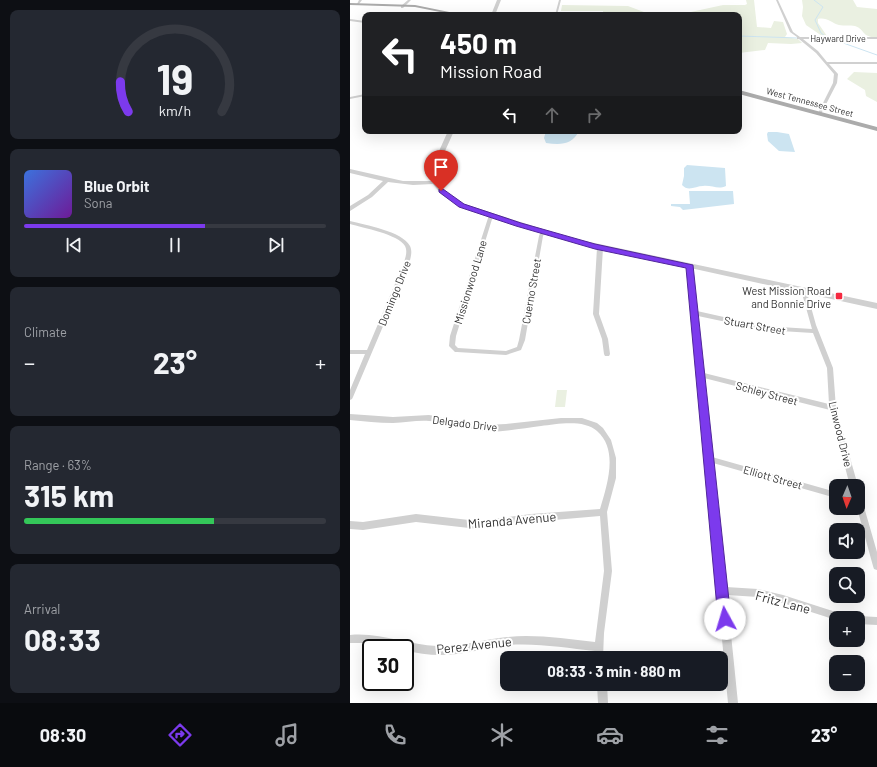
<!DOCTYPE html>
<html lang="en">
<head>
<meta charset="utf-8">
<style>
	body { margin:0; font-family:Barlow,sans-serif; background:#242831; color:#f1f3f6; height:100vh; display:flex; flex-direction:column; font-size:15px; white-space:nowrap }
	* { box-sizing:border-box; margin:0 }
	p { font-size:13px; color:#9ea1a6 }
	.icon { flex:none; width:22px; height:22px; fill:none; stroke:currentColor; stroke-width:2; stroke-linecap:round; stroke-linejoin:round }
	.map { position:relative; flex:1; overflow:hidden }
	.side { display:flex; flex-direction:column; gap:10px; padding:10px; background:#0d0f14; width:350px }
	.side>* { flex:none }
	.banner { position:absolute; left:12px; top:12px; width:380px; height:122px; border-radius:8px; box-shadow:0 4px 16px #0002; background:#202124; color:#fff; overflow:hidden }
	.needle { width:26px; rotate:182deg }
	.tools { position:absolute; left:479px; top:479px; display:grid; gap:8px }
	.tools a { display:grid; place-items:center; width:36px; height:36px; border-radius:8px; background:#171b24; box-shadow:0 4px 16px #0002; font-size:20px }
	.speed { position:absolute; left:12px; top:639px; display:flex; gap:8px; font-size:20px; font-weight:700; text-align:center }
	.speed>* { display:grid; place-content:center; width:52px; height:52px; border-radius:50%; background:#171b24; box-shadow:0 4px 16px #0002; line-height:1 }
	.speed .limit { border:2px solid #111; border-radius:6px; background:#fff; color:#111 }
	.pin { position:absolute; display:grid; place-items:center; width:34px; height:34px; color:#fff; margin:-41px -17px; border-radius:50% 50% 50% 0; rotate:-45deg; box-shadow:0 0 4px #0007 }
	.pin .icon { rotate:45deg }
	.me { position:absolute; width:44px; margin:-22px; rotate:354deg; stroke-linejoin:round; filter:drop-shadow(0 0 3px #0008) }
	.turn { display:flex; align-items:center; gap:14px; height:84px; padding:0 12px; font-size:18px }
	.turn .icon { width:52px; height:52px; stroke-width:2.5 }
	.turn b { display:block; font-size:28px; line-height:34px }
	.lanes { display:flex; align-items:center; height:38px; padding:0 12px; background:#0003; justify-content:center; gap:20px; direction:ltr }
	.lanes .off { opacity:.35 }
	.big { font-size:30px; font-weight:700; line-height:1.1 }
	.side .card { flex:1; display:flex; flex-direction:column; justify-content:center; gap:6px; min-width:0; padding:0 14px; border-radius:8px; background:#242831 }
	.side .dial { align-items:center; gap:0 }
	.dial svg { height:104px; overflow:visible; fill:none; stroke:#363941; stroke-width:7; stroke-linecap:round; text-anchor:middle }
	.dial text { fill:#f1f3f6; stroke:none }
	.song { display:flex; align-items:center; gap:12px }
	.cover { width:48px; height:48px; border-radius:6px; background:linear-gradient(135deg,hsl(220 70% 55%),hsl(280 70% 35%)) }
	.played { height:4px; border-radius:2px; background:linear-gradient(90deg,#7c3aed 60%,#363941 60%) }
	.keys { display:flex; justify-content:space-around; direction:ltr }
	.heat { display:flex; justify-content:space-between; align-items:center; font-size:22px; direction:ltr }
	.charge { height:6px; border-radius:3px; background:linear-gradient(90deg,#34c759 63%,#363941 0) }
	.trip { position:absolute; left:150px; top:651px; width:228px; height:40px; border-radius:8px; background:#171b24; box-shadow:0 4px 16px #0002; font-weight:700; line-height:40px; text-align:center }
	.dock { display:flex; height:64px; justify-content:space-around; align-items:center; background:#090b0e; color:#9ea1a6 }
	.dock .icon { width:28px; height:28px }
	.dock .selected { color:#7c3aed }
	.dock b { font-size:18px; color:#f1f3f6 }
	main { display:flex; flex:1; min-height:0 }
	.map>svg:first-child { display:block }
	.green { fill:#eaf0e1 }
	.water { fill:#cce4f1 }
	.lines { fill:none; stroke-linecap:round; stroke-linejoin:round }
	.stream { stroke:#cce4f1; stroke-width:1 }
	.minor { fill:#d0d0d0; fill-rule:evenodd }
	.tertiary { fill:#d0d0d0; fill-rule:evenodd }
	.primary { fill:#ababab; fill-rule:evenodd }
	.route { fill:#7c3aed; stroke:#51269a }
	.poi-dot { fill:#f52a41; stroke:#fff; stroke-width:1.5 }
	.labels { text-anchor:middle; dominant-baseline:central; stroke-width:4; stroke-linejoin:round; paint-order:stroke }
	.far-street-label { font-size:9px; fill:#333; stroke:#fff }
	.street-label { font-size:11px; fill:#333; stroke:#fff }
	.poi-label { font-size:11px; fill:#333; stroke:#fff; text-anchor:end }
	.near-street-label { font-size:13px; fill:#333; stroke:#fff }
</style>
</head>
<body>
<main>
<section class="side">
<div class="card dial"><svg viewBox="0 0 100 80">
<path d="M14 69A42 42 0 1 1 86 69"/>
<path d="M14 69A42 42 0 0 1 8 46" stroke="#7c3aed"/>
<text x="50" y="56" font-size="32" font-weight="700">19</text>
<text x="50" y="72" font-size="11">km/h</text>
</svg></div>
<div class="card">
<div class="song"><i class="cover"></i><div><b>Blue Orbit</b><p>Sona</p></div></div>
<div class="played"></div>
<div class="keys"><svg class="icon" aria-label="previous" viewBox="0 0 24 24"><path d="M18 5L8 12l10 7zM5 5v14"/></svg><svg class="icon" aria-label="pause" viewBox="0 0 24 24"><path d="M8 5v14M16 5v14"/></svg><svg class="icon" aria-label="next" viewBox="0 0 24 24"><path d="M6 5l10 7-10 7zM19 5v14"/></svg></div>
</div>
<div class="card"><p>Climate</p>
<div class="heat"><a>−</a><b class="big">23°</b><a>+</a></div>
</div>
<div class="card"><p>Range · 63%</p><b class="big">315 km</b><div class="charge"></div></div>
<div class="card"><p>Arrival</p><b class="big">08:33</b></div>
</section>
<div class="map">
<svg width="527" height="703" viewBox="0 0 527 703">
	<rect width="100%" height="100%" fill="#fff"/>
	<path class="green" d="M396 0H404L407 27 421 28 424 21 433 22 437 34 435 37 448 39 452 43 441 44 418 43 415 50 389 53V15H327L373 5H395L397 4Z
		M452 0H503L507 7 527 9V38C510 36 516 30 505 26 500 25 494 26 489 25 481 23 477 17 468 19V23L477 36H472L456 25 452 16 453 7Z
		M212 5 278 6 302 15H253V11H211Z
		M504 72 527 73V102L516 96 515 90 497 79Z
		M207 390H217L215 407H205Z"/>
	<path class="water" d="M196 131H229C222 145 211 145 196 143L194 138Z
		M418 132H427L439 134 445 152 429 151 418 141 417 134Z
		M337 165 375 168 376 186C368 190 362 185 353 186 346 186 338 192 332 185L334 176V168Z
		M339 191H383L384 204 333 210 330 207 321 206V204H340Z"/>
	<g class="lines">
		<path class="stream" d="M464 0 473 7 465 20 471 33 475 36
			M389 36 448 38
			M467 39H482L527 55"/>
		<path class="minor" d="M9 0H12L9 4H7Z
			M58 0H61L53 8H51V6Z
			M209 0H211L207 15H205Z
			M426 0H428L443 32 450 37H527V39H453L468 51 477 62H527V64H479L488 74 487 83 471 114 468 113 483 83 484 74 466 53 449 39H447V37L440 32Z
			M0 19 15 21V23L0 21Z
			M15 94V96L0 99V97Z
			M139 215H141L143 216 106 336 105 345 108 348 156 351 167 347 169 340 189 236 191 231H195V232L193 236 175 340 171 350 156 355 107 352H105L99 346 100 336Z
			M0 221C15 225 52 231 60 246 63 252 60 259 59 265L3 397 2 399 0 400V390L15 354H0V350H17L53 265C55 259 58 252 55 246 48 234 13 228 0 224Z
			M250 246 253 248 249 314 258 339 260 354 259 356H255L254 354 252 339 243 314 247 248Z
			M340 265 343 267 347 311 414 326 462 329 451 290 454 288 456 289 466 325 483 368 486 408 508 486H500L480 410 354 378 362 457 486 492V498L363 463 376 587 408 589 433 595 492 614 495 615 496 618H486V620L433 603 408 597 377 595 388 703H378L337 267ZM348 316 414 330 463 333 477 368 479 404 354 373Z
			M0 414 43 417 79 415 135 425 156 424 211 418H232L247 423 253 428 261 440 266 458V478L257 512 262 571 254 633 253 658H245V651C216 648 188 643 159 645 141 647 124 652 107 654 89 656 72 655 55 650V648H45L20 643H0V635C30 632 58 645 87 646 111 647 134 639 157 637 186 634 216 639 245 642L254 571 250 516 181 522 128 529 66 522 13 530 0 529V521L13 522 66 514 128 521 181 514 250 509C257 485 269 450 247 431 234 419 207 424 191 426 174 428 149 433 133 431 115 428 97 422 79 421 67 420 55 423 43 423 28 423 14 421 0 420Z
			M508 497 511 498 512 500 527 552V570L524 569 523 566 507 508H508Z
			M508 616 527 617V625L508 624V618H505Z
			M247 684H257L258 703H248Z"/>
		<path class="tertiary" d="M147 0H151L145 15H141Z
			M98 131H104L87 169 88 182 96 193 114 204 221 238 527 303V309L218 241 110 206 92 195 83 184 63 185 38 182 22 197 0 211V206L18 195 33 181 0 173V169L53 181H82L81 169Z"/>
		<path class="primary" d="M0 3 65 5 114 15H105L65 7 0 5Z
			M389 90 527 127V131L389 94Z"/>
	</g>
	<path class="route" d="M89 189H93L114 204 171 223 245 244 343 265 381 619 379 623 375 625 370 623 368 619 336 268 245 249 166 226 109 207 89 192Z"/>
	<rect class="poi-dot" x="485" y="292" width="8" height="8" rx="2"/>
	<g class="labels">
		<g class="far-street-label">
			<text x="488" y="38">Hayward Drive</text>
			<text transform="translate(460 102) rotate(15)">West Tennessee Street</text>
		</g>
		<g class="street-label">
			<text transform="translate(120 282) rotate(-73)">Missionwood Lane</text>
			<text transform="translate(181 291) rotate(-80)">Cuerno Street</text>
			<text transform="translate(44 293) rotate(-68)">Domingo Drive</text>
			<text transform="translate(405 325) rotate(10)">Stuart Street</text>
			<text transform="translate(417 393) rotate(15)">Schley Street</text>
			<text transform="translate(115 423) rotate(7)">Delgado Drive</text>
			<text transform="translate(491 434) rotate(76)">Linwood Drive</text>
			<text transform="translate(423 477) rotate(16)">Elliott Street</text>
		</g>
		<g class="poi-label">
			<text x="481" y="290">West Mission Road<tspan x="481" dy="13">and Bonnie Drive</tspan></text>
		</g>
		<g class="near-street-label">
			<text transform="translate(162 520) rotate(-5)">Miranda Avenue</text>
			<text transform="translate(433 602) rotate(15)">Fritz Lane</text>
			<text transform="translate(124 645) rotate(-6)">Perez Avenue</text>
		</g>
	</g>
</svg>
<div class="tools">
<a><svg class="needle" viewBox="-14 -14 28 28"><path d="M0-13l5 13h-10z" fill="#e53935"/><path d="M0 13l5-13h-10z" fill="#9ea1a6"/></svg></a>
<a><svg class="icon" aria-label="sound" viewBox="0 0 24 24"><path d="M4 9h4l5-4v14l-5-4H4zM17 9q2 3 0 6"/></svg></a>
<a><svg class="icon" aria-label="search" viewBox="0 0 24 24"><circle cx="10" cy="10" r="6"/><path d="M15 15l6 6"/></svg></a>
<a>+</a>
<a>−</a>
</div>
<div class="speed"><div class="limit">30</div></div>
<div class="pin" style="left:91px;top:191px;background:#d93025"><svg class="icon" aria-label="arrive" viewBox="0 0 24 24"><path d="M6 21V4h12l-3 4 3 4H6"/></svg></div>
<svg class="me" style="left:375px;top:619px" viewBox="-20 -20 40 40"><circle r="19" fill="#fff"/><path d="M0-13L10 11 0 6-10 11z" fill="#7c3aed"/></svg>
<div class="trip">08:33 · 3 min · 880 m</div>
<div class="banner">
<div class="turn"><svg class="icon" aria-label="left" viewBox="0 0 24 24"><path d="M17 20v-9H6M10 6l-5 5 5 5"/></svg><div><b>450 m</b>Mission Road</div></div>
<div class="lanes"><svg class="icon" aria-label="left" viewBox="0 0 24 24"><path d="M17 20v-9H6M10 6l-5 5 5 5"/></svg><svg class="icon off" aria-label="ahead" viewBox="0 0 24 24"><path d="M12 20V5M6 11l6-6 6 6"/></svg><svg class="icon off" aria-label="right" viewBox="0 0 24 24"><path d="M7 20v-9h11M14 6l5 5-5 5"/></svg></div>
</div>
</div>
</main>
<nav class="dock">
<b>08:30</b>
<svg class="icon selected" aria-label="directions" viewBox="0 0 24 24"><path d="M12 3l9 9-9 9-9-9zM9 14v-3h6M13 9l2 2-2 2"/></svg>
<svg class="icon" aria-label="music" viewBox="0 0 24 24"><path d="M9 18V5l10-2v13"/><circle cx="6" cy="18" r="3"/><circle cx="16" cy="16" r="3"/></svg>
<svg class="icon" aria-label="phone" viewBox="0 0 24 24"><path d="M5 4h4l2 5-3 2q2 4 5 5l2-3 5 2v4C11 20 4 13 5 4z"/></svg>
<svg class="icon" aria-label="climate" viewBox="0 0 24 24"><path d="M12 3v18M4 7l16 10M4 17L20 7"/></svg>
<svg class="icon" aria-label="car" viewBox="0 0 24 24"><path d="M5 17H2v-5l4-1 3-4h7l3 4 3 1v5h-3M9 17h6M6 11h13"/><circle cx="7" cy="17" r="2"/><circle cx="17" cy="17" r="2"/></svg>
<svg class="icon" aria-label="filters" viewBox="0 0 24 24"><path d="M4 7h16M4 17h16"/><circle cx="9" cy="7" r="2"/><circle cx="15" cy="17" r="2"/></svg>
<b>23°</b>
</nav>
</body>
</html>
